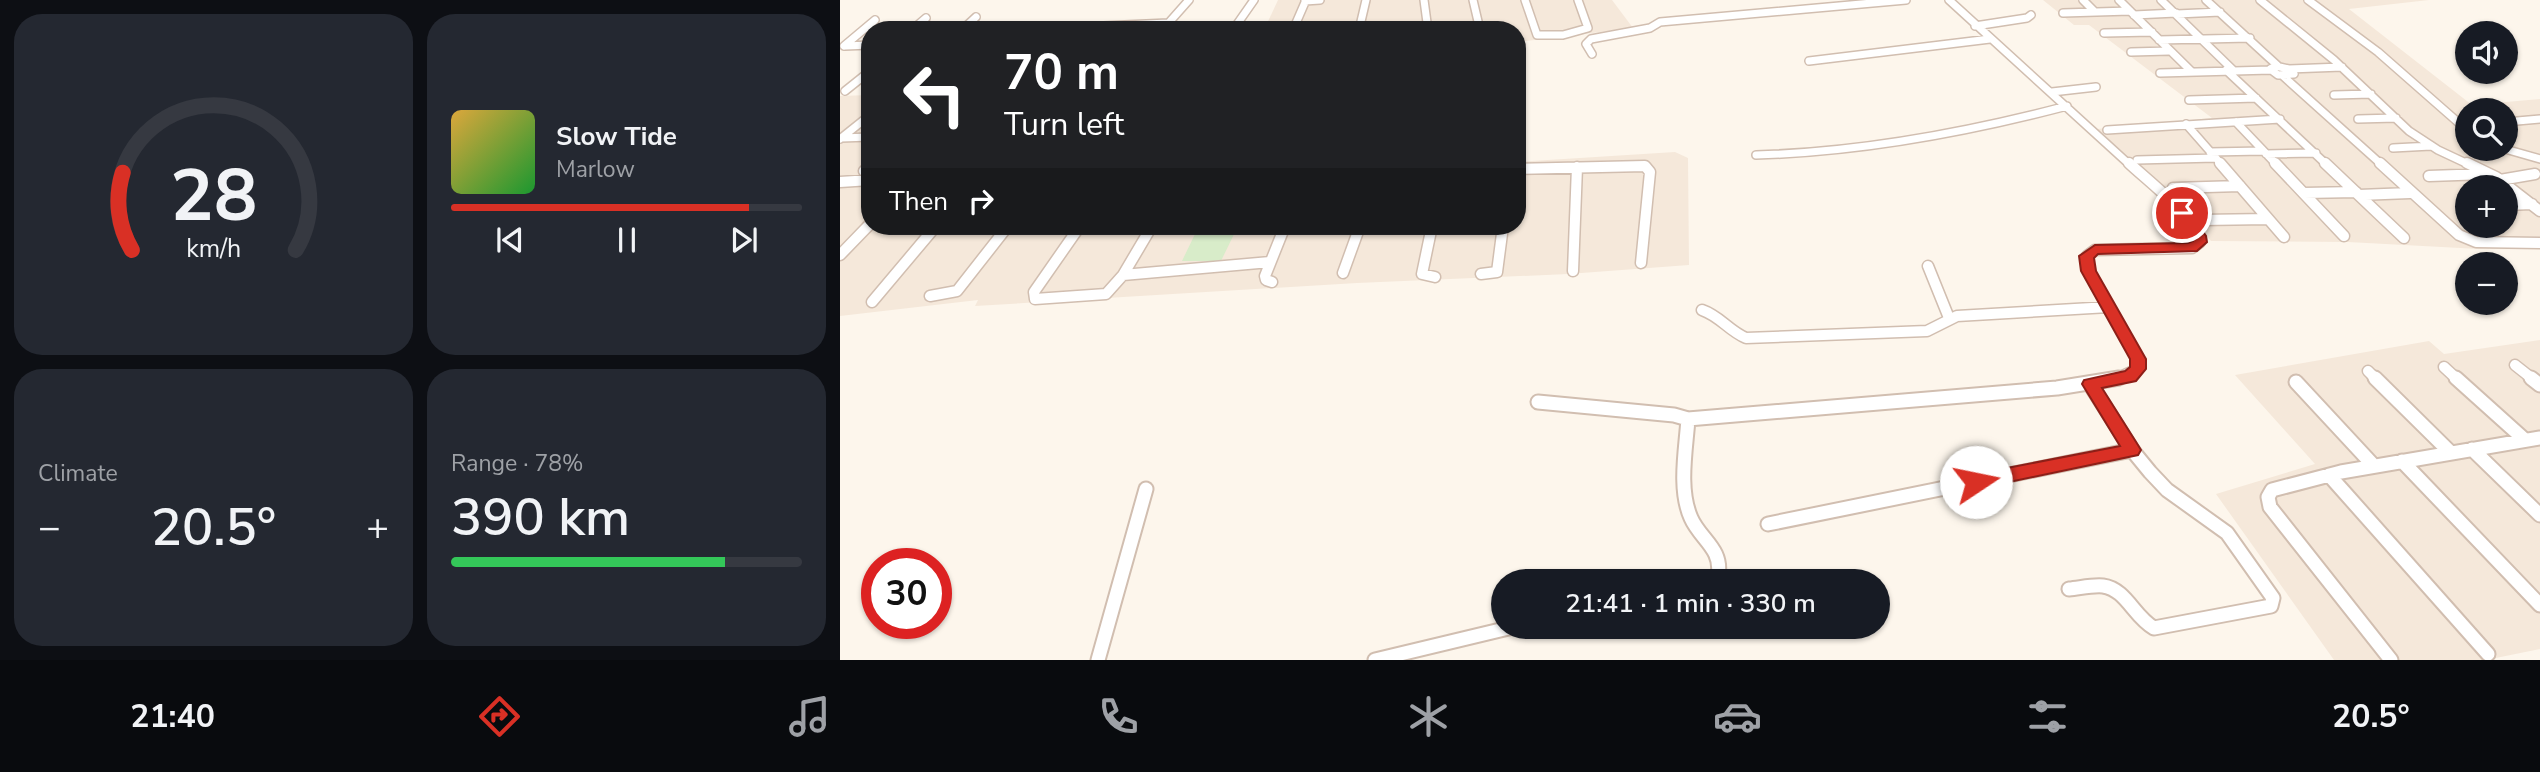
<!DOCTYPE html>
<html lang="en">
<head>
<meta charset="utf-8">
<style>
	body { margin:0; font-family:"Nunito Sans",sans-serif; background:#242831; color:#f1f3f6; height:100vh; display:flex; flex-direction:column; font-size:26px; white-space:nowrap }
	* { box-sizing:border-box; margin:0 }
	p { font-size:23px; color:#9ea1a6 }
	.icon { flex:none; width:38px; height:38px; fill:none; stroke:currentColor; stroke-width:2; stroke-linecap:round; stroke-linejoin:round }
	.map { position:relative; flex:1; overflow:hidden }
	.side { display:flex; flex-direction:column; gap:14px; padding:14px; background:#0d0f14; width:840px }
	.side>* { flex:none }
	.top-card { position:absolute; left:21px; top:21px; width:665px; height:214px; border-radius:28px; box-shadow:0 2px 5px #0004; background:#202124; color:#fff; overflow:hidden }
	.buttons { position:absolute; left:1615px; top:21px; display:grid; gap:14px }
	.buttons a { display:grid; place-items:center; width:63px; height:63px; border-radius:50%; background:#171b24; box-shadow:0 2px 5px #0004; font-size:35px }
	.speed { position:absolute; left:21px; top:548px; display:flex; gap:14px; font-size:35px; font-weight:700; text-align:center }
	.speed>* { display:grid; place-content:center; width:91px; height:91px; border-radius:50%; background:#171b24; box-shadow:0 2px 5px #0004; line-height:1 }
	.speed .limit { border:10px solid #d22; background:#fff; color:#111 }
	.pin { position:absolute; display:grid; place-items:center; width:60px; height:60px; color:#fff; margin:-30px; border:4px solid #fff; border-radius:50%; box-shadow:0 2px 7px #0007 }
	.me { position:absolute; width:77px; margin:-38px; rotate:79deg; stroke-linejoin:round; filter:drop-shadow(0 0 5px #0008) }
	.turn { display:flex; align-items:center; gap:24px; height:147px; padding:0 28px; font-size:32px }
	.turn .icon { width:91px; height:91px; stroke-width:2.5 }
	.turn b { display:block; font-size:49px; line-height:60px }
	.then { display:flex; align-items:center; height:66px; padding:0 28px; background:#0003; gap:14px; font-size:26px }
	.big { font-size:52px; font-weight:600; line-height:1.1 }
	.side .widget { flex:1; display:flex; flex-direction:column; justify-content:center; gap:10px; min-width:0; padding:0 24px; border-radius:28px; background:#242831 }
	.side .dial { align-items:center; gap:0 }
	.dial svg { height:182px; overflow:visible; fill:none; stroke:#363941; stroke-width:7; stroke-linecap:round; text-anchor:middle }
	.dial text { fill:#f1f3f6; stroke:none }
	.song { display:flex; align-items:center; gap:21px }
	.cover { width:84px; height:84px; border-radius:10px; background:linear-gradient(135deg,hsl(40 70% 55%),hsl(130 70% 35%)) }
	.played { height:7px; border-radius:4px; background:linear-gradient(90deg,#d93025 85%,#363941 85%) }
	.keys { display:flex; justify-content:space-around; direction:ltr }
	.heat { display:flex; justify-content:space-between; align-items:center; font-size:38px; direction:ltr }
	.charge { height:10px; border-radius:5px; background:linear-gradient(90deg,#34c759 78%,#363941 0) }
	.side .tiles { flex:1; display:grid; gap:14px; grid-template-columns:repeat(2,1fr) }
	.trip { position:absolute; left:651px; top:569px; width:399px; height:70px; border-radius:35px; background:#171b24; box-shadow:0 2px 5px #0004; font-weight:600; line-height:70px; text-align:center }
	.tab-bar { display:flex; height:112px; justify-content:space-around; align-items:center; background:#090b0e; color:#9ea1a6 }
	.tab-bar .icon { width:49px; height:49px }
	.tab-bar .selected { color:#d93025 }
	.tab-bar b { font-size:32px; color:#f1f3f6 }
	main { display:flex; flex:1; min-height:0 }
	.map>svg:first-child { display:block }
	.residential { fill:#f5e8da; fill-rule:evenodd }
	.green { fill:#d8ecc9 }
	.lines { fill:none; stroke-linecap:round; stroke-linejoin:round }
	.minor-far2-casing { stroke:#d1beb0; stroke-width:10 }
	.minor-far1-casing { stroke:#d1beb0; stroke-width:13 }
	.minor-casing { stroke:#d1beb0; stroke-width:17 }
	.minor-far2 { stroke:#fff; stroke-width:7 }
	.minor-far1 { stroke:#fff; stroke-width:10 }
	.minor { stroke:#fff; stroke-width:13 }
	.route { fill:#d93025; stroke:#8d1f18; stroke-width:2 }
</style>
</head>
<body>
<main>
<section class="side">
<div class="tiles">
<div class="widget dial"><svg viewBox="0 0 100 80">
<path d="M14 69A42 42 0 1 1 86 69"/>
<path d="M14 69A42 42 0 0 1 10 35" stroke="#d93025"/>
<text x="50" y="56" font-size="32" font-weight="700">28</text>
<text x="50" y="72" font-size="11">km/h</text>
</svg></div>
<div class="widget">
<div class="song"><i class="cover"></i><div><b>Slow Tide</b><p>Marlow</p></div></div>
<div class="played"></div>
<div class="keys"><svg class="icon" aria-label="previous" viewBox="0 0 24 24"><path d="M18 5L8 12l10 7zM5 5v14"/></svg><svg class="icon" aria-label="pause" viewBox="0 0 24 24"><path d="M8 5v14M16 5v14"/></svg><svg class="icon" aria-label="next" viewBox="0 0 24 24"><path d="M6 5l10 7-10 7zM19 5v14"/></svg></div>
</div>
<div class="widget"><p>Climate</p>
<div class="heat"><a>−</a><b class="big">20.5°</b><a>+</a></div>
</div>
<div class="widget"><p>Range · 78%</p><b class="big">390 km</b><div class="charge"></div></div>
</div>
</section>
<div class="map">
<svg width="1700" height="660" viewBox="0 0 1700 660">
	<rect width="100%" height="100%" fill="#fdf6ec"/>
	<path class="residential" d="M438 0H772L793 28 677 42V30H424Z
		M1203 0H1589L1509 9 1632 105 1700 99V248L1639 249 1508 242 1371 241 1320 184 1257 129 1372 118 1249 25H1234ZM1628 110H1666V149H1628ZM1628 187H1666V226H1628Z
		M30 95V226H677V162L835 152 848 158 849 265 728 274 517 283 135 306 138 300 0 316V96Z
		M1700 340V649L1646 660H1494L1376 494 1475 464 1395 375 1589 341 1604 354Z"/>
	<path class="green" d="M320 226H398L381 261H342L356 232 315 233Z"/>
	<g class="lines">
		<defs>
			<path id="minor-far2" d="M584 0 588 30
				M633 0 640 30
				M685 0 697 35H723L748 28 738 0
				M1109 0 1290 165
				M1243 0 1255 12
				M1279 0 1351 71
				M1321 0 1393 70
				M1366 0 1438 66
				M1420 0 1494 60 1569 131 1598 150 1630 165
				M1468 0 1538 52 1628 131
				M465 1 480 0
				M1223 13 1290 11
				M1337 14 1380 12
				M1294 15 1336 13
				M1135 26 1187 18 1191 15
				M325 27 349 0
				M72 30 86 18
				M122 30 136 17
				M177 30 328 23
				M393 30 414 0
				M453 30 466 0
				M519 30 526 0
				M1264 33 1312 32
				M1319 40 1410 38
				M4 46 35 20
				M5 46 30 45
				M1291 52 1329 51
				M752 54 746 44 751 39 810 28 820 22 1066 0
				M969 61 1150 39
				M1435 66 1449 69 1454 74 1438 75 1430 69Z
				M1449 69 1502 67
				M1386 70 1487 165
				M1320 73 1431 70
				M1443 76 1542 165
				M5 91 30 71
				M1212 92 1256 87
				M1494 95 1531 94
				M1349 100 1416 98
				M1518 119 1556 118
				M1396 122 1437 165
				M1666 122 1700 119
				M1346 124 1382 165
				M1267 130 1440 119
				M1 138 30 137
				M0 139 30 115
				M1553 148 1591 146
				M1665 149 1700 159
				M1370 152 1423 151
				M1426 154 1476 153
				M916 155C1022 152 1124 133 1227 106
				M1297 160 1375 158"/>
			<path id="minor-far1" d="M1380 163 1444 237
				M1435 163 1504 236
				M1485 163 1564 238
				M1540 163 1619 235 1636 242 1700 243
				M1627 163 1656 177 1700 211
				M677 169 805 166 810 172 801 263
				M24 171 30 166
				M1589 176 1646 174
				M1660 180 1695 174
				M0 182 30 180
				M1333 188 1400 186
				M1464 193 1516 192
				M1519 195 1570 193
				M1666 205 1692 204
				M1625 207H1628
				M1361 220 1428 219
				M240 226 194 292 195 299 266 294 283 275 312 226
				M592 226 582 274 595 277
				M0 255 30 224
				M1088 266 1109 318
				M733 271 737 167
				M503 273 520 226
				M641 274 657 272 663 226
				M283 275 430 262
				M432 282 426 280 425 276 445 226
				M90 296 117 291 168 226
				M32 302 96 226
				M862 310C880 316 889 331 906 338L1087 331 1117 316 1269 307
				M1675 365 1694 380
				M1604 367 1618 380
				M1528 371 1537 380
				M1274 380 1298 369V359L1248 271 1247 256 1255 250 1352 248 1360 242C1356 217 1308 181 1289 163"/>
			<path id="minor" d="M1535 378 1611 453
				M1616 378 1685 440
				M1691 378 1700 385
				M1456 382 1534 466
				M698 402 834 415 848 419
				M1632 449 1700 515
				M1562 461 1700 605
				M1489 475 1648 654
				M928 524 1292 450
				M868 581 878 575C883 549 860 539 851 518 838 489 846 449 848 419L1217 388 1279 378
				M1229 589C1240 588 1252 585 1263 586 1286 589 1294 617 1314 628L1431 606 1433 598 1387 533 1327 490 1310 472 1292 450 1250 384
				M258 660 306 489
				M535 660 677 626
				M1551 660 1430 507 1428 497 1432 490 1501 472 1700 438"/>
		</defs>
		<use href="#minor-far2" class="minor-far2-casing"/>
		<use href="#minor-far1" class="minor-far1-casing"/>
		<use href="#minor" class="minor-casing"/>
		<use href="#minor-far2" class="minor-far2"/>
		<use href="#minor-far1" class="minor-far1"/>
		<use href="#minor" class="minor"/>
	</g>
	<path class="route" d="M1342 209 1347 210 1366 236 1367 242 1357 251 1258 254 1254 258 1256 271 1306 359V369L1296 381 1262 388 1298 445 1301 450 1298 455 1136 489 1129 487 1127 482 1129 476 1136 474 1280 446 1242 384 1244 380 1285 371 1290 367V359L1241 271 1239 256 1255 245 1348 243 1353 241 1352 236 1335 213Z"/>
</svg>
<div class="buttons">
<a><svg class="icon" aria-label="sound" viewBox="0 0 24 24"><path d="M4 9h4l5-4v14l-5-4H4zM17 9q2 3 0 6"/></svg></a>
<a><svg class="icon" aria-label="search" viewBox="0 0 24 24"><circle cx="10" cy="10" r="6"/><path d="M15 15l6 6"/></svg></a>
<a>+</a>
<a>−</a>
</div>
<div class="speed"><div class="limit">30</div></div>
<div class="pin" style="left:1342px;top:213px;background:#d93025"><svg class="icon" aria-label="arrive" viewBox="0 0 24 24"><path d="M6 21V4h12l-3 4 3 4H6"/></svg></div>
<svg class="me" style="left:1136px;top:482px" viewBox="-20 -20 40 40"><circle r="19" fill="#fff"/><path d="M0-13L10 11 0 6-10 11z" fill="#d93025"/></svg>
<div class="trip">21:41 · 1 min · 330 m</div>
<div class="top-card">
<div class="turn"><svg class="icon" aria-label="left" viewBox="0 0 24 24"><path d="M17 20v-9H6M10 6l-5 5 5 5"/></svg><div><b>70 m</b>Turn left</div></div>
<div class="then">Then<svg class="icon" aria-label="right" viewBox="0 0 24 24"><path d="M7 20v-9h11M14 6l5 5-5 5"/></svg></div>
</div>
</div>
</main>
<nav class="tab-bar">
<b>21:40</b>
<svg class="icon selected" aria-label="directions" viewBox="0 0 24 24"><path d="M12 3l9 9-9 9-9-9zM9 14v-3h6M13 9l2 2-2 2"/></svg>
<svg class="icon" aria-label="music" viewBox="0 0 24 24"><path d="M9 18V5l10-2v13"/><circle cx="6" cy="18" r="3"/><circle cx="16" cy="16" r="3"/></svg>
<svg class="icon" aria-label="phone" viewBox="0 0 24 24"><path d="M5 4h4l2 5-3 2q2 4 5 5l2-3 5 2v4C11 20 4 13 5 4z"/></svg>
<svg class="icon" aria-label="climate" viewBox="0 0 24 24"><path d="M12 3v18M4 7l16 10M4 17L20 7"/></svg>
<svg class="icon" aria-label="car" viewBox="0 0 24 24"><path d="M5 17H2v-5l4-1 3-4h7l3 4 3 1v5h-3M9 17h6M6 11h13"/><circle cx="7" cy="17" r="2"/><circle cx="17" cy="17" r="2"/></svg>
<svg class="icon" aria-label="filters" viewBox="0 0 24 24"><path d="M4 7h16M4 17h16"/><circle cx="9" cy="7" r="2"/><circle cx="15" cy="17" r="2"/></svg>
<b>20.5°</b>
</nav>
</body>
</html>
